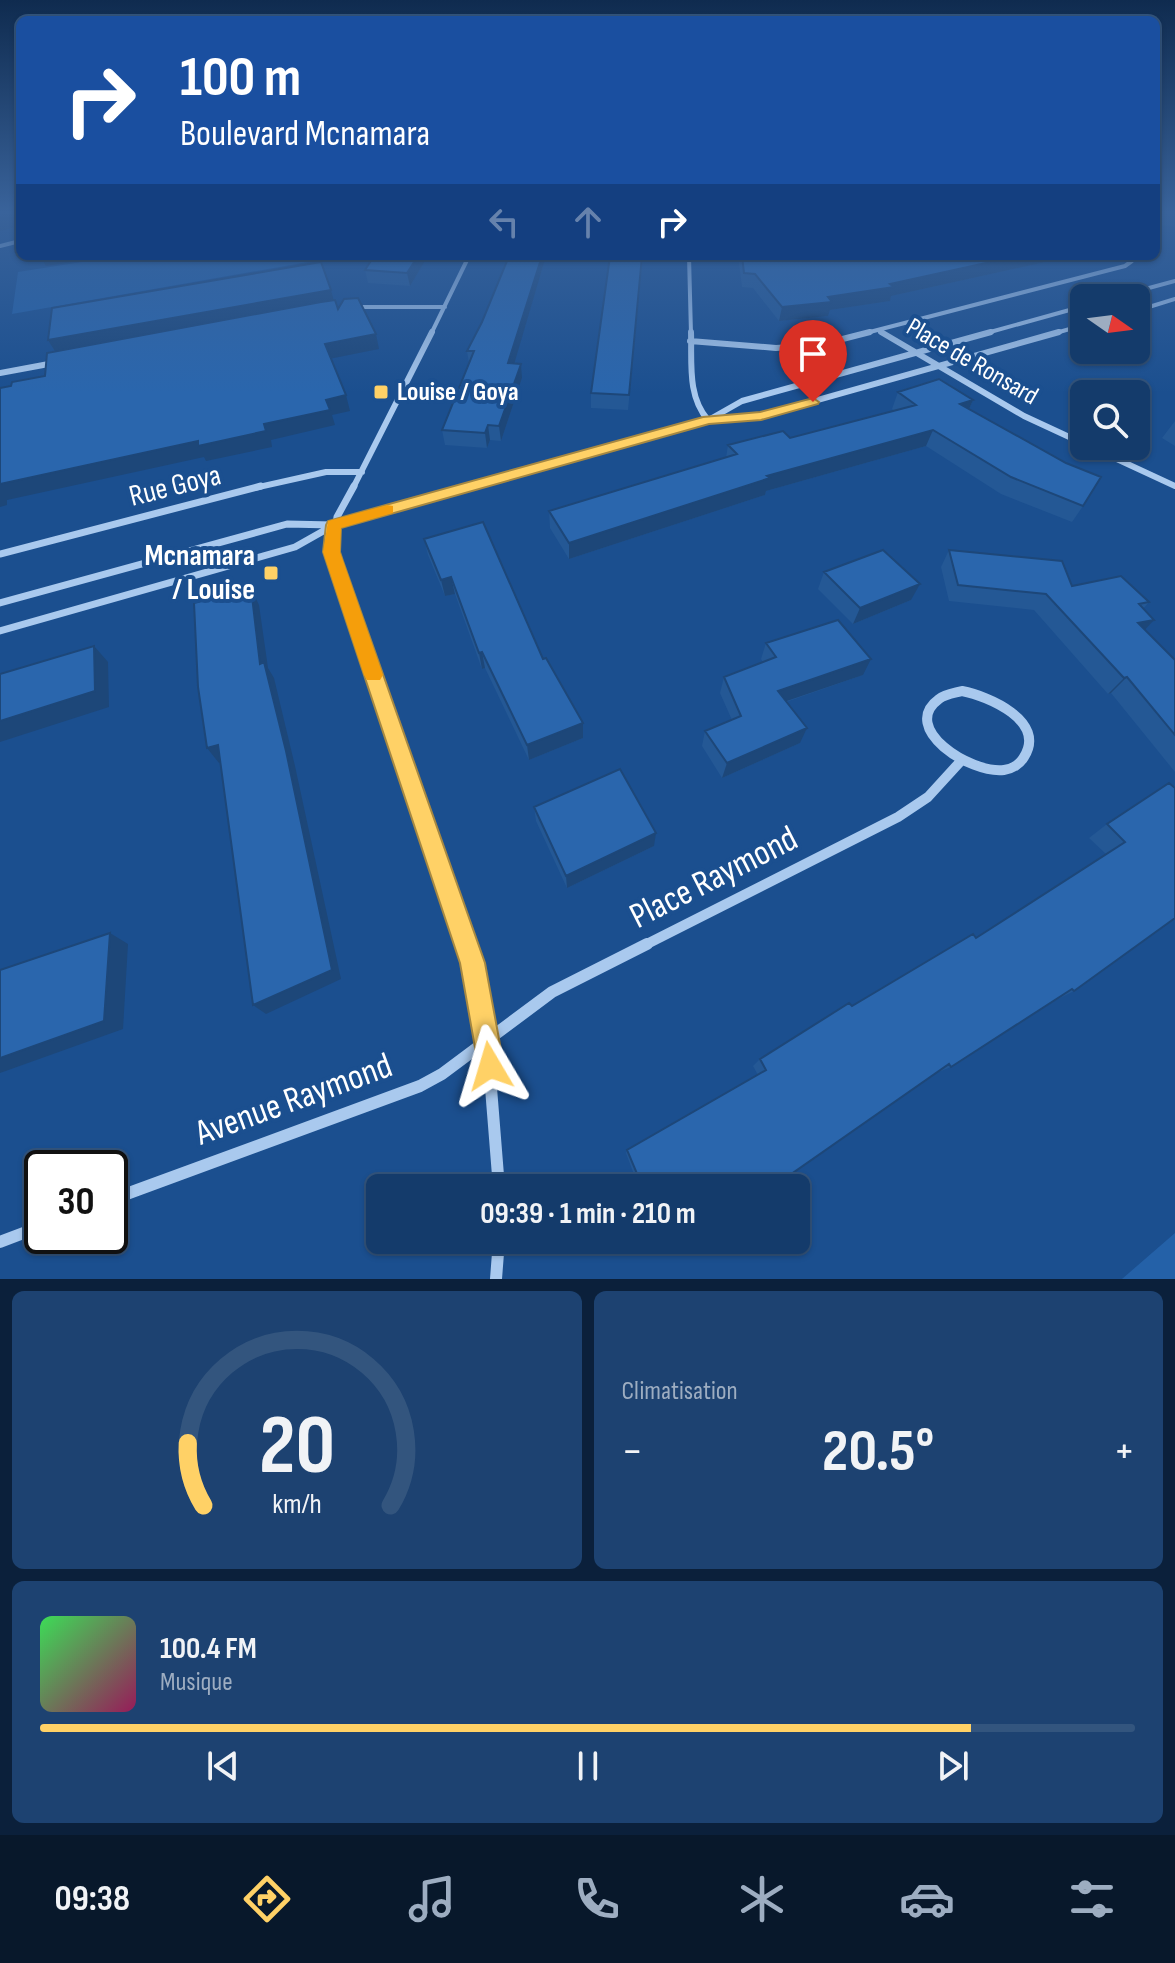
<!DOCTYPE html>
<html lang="fr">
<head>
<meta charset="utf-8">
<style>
	body { margin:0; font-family:"Sofia Sans Condensed",sans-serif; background:#1d4271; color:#f1f3f6; height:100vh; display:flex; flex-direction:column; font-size:30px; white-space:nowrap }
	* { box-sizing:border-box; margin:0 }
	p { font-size:26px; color:#9dadc1 }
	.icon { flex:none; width:44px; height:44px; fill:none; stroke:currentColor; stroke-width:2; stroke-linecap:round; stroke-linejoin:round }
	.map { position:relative; height:1279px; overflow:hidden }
	.details { display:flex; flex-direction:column; gap:12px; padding:12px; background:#0b203b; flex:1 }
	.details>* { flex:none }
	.top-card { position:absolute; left:16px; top:16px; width:1144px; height:244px; border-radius:12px; box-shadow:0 2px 6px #0004,0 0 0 2px #33557e; background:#1a4fa0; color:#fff; overflow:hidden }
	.needle { width:52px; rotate:104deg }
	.fabs { position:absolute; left:1070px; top:284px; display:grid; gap:16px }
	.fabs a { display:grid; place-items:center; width:80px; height:80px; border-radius:12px; background:#143b6b; box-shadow:0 2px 6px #0004,0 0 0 2px #33557e; font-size:40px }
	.speed { position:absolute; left:24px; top:1150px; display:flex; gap:16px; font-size:40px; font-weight:700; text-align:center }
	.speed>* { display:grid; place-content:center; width:104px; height:104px; border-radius:50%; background:#143b6b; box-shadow:0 2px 6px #0004,0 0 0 2px #33557e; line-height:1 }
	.speed .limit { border:4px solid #111; border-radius:12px; background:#fff; color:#111 }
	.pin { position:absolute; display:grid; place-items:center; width:68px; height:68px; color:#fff; margin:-82px -34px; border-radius:50% 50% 50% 0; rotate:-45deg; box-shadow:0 0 8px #0007 }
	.pin .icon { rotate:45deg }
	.me { position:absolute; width:88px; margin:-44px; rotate:353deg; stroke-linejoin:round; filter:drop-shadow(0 0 6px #0008) }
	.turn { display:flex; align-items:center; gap:28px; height:168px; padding:0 32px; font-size:36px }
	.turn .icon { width:104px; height:104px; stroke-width:2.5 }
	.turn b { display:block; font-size:56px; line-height:68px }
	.lanes { display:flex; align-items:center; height:76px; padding:0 32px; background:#0003; justify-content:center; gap:40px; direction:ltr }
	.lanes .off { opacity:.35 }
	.big { font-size:60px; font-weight:700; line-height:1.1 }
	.details .card { flex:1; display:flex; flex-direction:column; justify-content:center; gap:12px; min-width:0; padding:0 28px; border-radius:12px; background:#1d4271 }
	.details .dial { align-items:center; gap:0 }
	.dial svg { height:208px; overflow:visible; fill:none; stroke:#33557e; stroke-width:7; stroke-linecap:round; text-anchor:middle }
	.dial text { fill:#f1f3f6; stroke:none }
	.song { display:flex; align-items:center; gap:24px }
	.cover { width:96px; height:96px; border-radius:12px; background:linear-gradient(135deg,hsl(130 70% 55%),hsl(330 70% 35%)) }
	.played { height:8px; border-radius:4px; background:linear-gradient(90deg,#ffd166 85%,#33557e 85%) }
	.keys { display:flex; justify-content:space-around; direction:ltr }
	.heat { display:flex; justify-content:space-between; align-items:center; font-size:44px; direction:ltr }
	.details .tiles { flex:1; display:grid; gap:12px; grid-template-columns:1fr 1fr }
	.card:last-child { grid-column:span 2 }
	.trip { position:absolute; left:366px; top:1174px; width:444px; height:80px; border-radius:12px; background:#143b6b; box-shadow:0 2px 6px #0004,0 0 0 2px #33557e; font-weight:700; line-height:80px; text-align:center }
	.tabs { display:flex; height:128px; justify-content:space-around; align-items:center; background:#08182b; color:#9dadc1 }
	.tabs .icon { width:56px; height:56px }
	.tabs .active { color:#ffd166 }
	.tabs b { font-size:36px; color:#f1f3f6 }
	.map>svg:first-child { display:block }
	.green { fill:#2461a8 }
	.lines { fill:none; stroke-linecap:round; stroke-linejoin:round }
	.minor-far4 { stroke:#a9c9ee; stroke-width:4 }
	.minor-far3 { stroke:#a9c9ee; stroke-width:6 }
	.minor-far2 { stroke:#a9c9ee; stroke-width:7 }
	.minor-far1 { stroke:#a9c9ee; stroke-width:10 }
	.minor { stroke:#a9c9ee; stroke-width:12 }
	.wall { fill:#245895 }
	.shaded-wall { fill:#1d4779 }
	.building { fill:#2a66ad; stroke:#1d4779; stroke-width:2 }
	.route { fill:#ffd166; stroke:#a68842; stroke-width:2 }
	.slow { fill:#f59e0b }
	.poi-dot { fill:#ffd166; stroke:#1b4f8f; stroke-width:3 }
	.labels { text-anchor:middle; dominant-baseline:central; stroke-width:8; stroke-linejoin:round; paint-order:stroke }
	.far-street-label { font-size:26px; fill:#fff; stroke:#1b4f8f }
	.far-poi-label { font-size:26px; font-weight:bold; fill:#fff; stroke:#1b4f8f; text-anchor:start }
	.street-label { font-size:30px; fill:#fff; stroke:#1b4f8f }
	.poi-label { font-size:30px; font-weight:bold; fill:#fff; stroke:#1b4f8f; text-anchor:end }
	.near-street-label { font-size:36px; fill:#fff; stroke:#1b4f8f }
</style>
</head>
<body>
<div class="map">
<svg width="1175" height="1279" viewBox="0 0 1175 1279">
	<rect width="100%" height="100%" fill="#1b4f8f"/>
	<path class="green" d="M120 256H342L12 314 18 272Z
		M1175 1233V1279H1122Z"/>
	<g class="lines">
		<path class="minor-far4" d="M0 246 20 241
			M689 256 691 334
			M1112 298 1175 281
			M355 307H445
			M1136 311 1175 299
			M880 331 885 334
			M431 334 469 256
			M862 334 1125 266 1132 261 1130 256
			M983 334 1084 306
			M1052 334 1084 325"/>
		<path class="minor-far3" d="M691 332C692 362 687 396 708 420
			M881 332 1024 416 1175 486
			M690 341 776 348 819 345 870 332
			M0 373 54 363
			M712 418 742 401 991 332
			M254 488 326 472H362
			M353 488 432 332
			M465 488 708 420 761 416 1059 332"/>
		<path class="minor-far2" d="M354 486 337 517 332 552 379 688
			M0 554 261 486
			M0 603 287 524 333 525
			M0 631 295 547 334 525 472 486"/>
		<path class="minor-far1" d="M378 686 467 946
			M962 691C988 696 1047 721 1024 757 1020 764 1012 769 1004 770 970 774 899 728 939 699 945 694 955 693 962 691Z
			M643 946 898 817 928 797 960 762"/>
		<path class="minor" d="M467 944 487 1038 499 1188
			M110 1200 420 1086 442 1074 552 992 647 944
			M0 1242 42 1226
			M496 1279 499 1240"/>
	</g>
	<path class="wall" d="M1156 214H1175V227L1156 224Z
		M428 256 410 286 368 283 365 270Z
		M546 256 514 363 522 378 501 441 490 440 487 448 445 445 442 430 469 363 467 351 482 322Z
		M643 256 628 410 591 408V393Z
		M738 256H1073L891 296 890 301 830 310 828 316 779 321 753 288 742 287Z
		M898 392 973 400 969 409 1083 506 1072 522 1001 494 926 446 766 491 765 495 569 559 550 528 549 511 726 458 728 445 790 438 895 411 892 409Z
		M1175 421V446L1162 438Z
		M424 539 543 659 583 723V738L529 760 485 668 482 669 455 594 445 596 428 555Z
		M949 550 1072 586 1149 602 1143 609 1145 630 1175 660V772L1111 693 1108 694 1034 610 949 601 941 567Z
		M824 572 911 600 853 624 818 589Z
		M766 643 863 675 786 702 800 743 722 778 702 746 705 731 732 720 720 693 724 677 763 662 761 659Z
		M1169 783 1074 991 1056 1000 951 1067 936 1073 790 1175 775 1188H639L626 1153 627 1150 758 1075 753 1066 760 1059 852 1006 976 938 1106 854 1089 838 1107 824Z
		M534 807 654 846 567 888 536 821Z
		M660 1240H692L669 1254 665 1253Z"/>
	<path class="shaded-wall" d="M10 214H20V226L0 231V216Z
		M40 256H79V261L46 266Z
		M418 256H428L410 286 407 273Z
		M542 256H546L510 378 508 363Z
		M1018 256H1073L891 296 890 301 830 310 828 316 779 321 782 307Z
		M331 290 335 305 58 356 48 340Z
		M376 334 379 349 329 359 325 344Z
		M521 364 522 378 501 441 499 426Z
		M346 395 350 411 332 415 335 425 271 440 272 447 206 461 204 457 7 500V505L0 507V484L264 424 326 400Z
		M973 400 966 416 960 404Z
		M488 425 490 440 487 448 485 433Z
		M933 430 926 446 766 491 765 495 569 559V543L767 476Z
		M451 577 455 594 445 596 441 580Z
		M920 584 911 600 853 624 860 608Z
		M251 588 259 605 268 668 274 678 295 766 341 979 266 1014 253 1005 260 664Z
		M1154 620 1139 636 1138 623Z
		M94 646 108 662 109 707 0 742V721Z
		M482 652 485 668 482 669 479 653Z
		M871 659 863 675 772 706 778 691Z
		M1127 677 1111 693 1108 694 1124 678Z
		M583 723V738L529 760 527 745Z
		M807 728 800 743 722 778 727 763Z
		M218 745 229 759 219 763 207 748Z
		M656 833 654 846 567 888 566 876Z
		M110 933 128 944 123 1029 0 1073V1058Z"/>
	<path class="building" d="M374 256H418L407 273 365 270Z
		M509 256H542L508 363 521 364 499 426 488 425 485 433 442 430 474 351H467L482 322Z
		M610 256H642L629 395 591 393Z
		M742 256H1018L890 284 894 287 828 297 832 302 782 307 755 274 744 273Z
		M321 262 331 290 48 340 52 308Z
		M358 298 376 334 325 344 346 395 326 400 330 410 264 424 266 431 198 446V441L0 484V388L11 386 12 382 45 376 47 353 321 302 335 300 338 309 344 299Z
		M939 379 973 400 960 404 1066 463 1101 477 1083 506 1011 477 933 430 767 476 770 478 569 543 549 511 737 454 728 445 783 431 790 438 916 405 898 392Z
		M483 522 543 659 546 658 583 723 527 745 482 652 479 653 451 577 441 580 424 539Z
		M883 550 920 584 860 608 824 572Z
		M949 550 1062 561 1072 586 1121 576 1149 602 1139 604 1154 620 1138 623 1175 660V735L1127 677 1124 678 1046 594 958 585Z
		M251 588 260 664 264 662 286 751 332 970 253 1005 218 745 207 748 198 687 194 603Z
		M838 620 871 659 778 691 807 728 727 763 705 731 741 716 724 677 776 657 766 643Z
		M94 646 95 691 0 721V674Z
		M620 769 656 833 566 876 534 807Z
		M1169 783 1175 788V918L1074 991 1072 989 951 1067 949 1064 790 1175 792 1177 775 1188H643L627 1150 766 1070 760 1059 849 1003 852 1006 973 934 976 938 1125 842 1107 824Z
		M110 933 104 1021 0 1058V970Z
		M663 1240H692L669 1254Z"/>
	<linearGradient id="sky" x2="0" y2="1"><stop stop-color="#0f2b4f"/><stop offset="0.54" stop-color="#39639b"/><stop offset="1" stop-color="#39639b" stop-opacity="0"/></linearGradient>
	<rect width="1175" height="393" fill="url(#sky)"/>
	<path class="route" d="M813 398 819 402 818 404 761 420 709 424 341 528 340 552 343 561 485 963 504 1066 500 1076 490 1080 480 1076 460 963 323 552 326 525 328 521 703 417 760 412Z"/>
	<path class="slow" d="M387 505 393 506V513L341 528 340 552 383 675 380 680H367L364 675 323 552 328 521Z"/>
	<g class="poi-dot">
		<rect x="373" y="384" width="16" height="16" rx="4"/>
		<rect x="263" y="565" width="16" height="16" rx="4"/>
	</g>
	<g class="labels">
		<g class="far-street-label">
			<text transform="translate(972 362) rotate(30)">Place de Ronsard</text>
		</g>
		<g class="far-poi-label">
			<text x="397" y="392">Louise / Goya</text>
		</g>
		<g class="street-label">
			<text transform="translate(175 486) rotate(-14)">Rue Goya</text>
		</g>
		<g class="poi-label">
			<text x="255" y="556">Mcnamara<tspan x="255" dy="34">/ Louise</tspan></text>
		</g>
		<g class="near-street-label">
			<text transform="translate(714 878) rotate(-27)">Place Raymond</text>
			<text transform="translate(294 1100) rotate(-20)">Avenue Raymond</text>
		</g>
	</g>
</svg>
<div class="fabs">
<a><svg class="needle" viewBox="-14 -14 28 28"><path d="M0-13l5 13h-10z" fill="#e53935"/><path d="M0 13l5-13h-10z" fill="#9dadc1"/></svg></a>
<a><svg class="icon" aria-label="search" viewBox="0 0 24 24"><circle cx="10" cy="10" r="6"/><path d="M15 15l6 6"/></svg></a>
</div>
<div class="speed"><div class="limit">30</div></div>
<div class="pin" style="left:813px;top:402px;background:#d93025"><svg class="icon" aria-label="arrive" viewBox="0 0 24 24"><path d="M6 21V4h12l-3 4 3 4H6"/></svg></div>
<svg class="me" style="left:490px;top:1066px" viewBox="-20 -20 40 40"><path d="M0-17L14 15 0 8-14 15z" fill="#ffd166" stroke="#fff" stroke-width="4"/></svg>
<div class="trip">09:39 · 1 min · 210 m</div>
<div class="top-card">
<div class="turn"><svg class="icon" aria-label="right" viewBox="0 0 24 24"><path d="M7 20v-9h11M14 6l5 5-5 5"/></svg><div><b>100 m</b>Boulevard Mcnamara</div></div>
<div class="lanes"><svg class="icon off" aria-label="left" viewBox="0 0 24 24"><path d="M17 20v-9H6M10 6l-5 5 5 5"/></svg><svg class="icon off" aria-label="ahead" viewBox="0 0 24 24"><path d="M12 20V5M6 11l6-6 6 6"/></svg><svg class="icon" aria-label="right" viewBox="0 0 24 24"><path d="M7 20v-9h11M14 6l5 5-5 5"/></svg></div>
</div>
</div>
<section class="details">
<div class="tiles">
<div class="card dial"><svg viewBox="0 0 100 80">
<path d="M14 69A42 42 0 1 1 86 69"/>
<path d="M14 69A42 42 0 0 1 8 45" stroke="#ffd166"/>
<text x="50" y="56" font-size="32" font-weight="700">20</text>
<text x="50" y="72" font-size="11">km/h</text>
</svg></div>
<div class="card"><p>Climatisation</p>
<div class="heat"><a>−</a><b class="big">20.5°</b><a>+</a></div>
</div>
<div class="card">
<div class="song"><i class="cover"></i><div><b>100.4 FM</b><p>Musique</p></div></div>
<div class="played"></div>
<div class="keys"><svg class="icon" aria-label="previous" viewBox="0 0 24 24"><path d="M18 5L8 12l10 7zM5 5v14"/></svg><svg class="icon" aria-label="pause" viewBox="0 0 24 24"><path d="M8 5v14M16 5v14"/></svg><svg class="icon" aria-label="next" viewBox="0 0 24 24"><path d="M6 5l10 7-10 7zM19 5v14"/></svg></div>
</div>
</div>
</section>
<nav class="tabs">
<b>09:38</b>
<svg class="icon active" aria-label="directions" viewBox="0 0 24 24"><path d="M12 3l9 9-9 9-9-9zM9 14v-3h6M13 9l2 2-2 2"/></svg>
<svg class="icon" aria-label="music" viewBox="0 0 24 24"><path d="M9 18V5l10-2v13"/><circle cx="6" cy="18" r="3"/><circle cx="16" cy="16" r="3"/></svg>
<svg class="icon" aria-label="phone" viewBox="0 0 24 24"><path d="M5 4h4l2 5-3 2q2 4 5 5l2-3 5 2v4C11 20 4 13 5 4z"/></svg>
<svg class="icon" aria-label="climate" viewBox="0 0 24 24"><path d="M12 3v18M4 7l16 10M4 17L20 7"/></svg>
<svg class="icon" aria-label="car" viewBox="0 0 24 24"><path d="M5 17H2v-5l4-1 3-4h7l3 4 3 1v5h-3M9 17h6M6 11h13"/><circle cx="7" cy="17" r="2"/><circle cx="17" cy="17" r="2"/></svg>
<svg class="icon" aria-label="filters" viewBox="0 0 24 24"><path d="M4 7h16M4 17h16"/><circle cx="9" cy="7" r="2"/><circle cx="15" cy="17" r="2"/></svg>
</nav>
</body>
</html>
